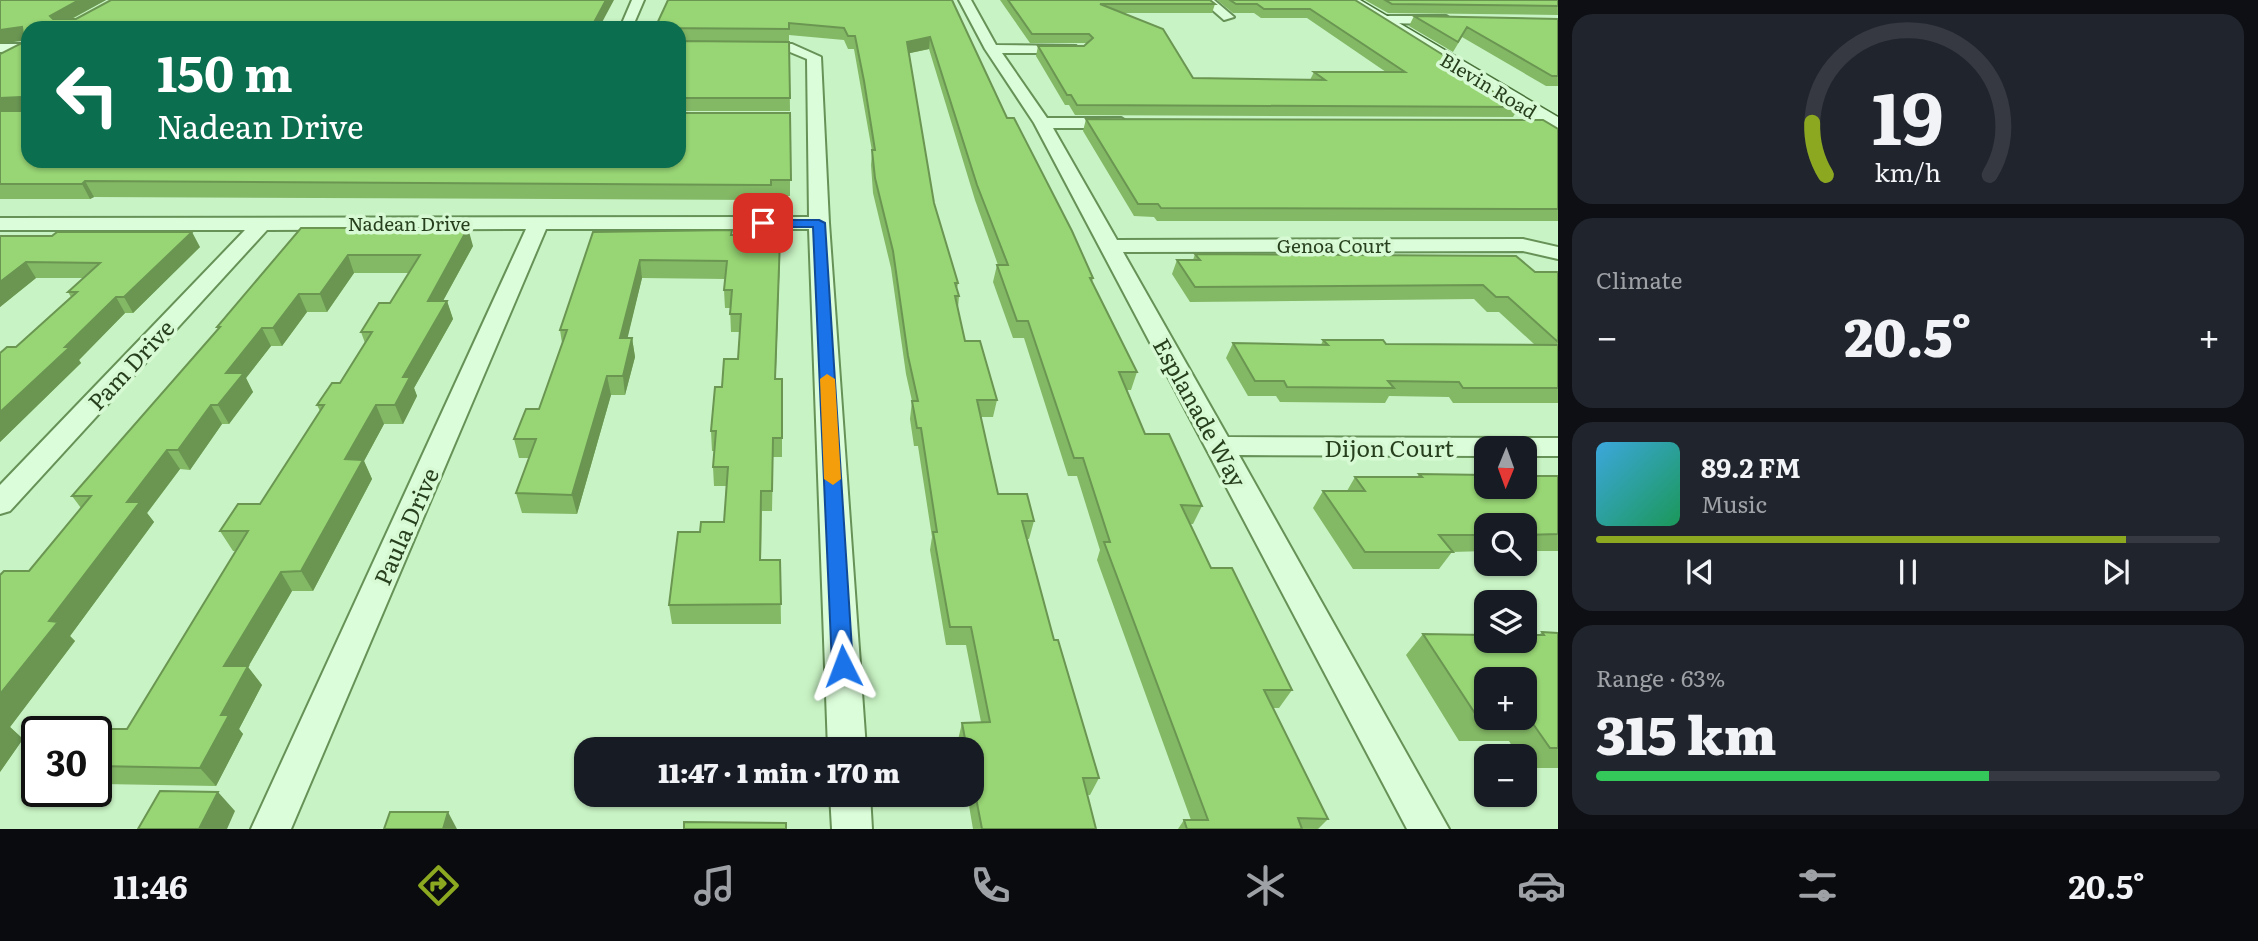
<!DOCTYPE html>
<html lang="en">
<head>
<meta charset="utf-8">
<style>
	body { margin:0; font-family:Literata,serif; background:#20242c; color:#f1f3f6; height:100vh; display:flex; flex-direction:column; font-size:26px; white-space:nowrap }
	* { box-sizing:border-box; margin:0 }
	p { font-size:23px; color:#9ea1a6 }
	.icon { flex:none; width:38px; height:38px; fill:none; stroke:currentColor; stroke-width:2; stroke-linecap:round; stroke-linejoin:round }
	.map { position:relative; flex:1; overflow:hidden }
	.details { display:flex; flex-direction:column; gap:14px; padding:14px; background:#0d0f14; width:700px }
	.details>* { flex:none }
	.guide { position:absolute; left:21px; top:21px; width:665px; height:147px; border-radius:21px; box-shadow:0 2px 5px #0004; background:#0b6e4f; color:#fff; overflow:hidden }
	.needle { width:46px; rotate:181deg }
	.tools { position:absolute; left:1474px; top:436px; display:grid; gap:14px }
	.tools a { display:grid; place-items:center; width:63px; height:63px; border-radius:14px; background:#171b24; box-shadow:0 2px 5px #0004; font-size:35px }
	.speed { position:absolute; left:21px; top:716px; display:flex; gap:14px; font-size:35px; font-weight:700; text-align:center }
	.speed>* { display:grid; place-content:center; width:91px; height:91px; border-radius:50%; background:#171b24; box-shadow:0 2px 5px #0004; line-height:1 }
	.speed .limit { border:4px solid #111; border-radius:10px; background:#fff; color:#111 }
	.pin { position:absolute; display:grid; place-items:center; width:60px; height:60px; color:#fff; margin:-30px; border-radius:14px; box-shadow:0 4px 10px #0006 }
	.me { position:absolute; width:77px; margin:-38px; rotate:357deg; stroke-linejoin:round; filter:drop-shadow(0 0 5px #0008) }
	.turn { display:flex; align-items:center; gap:24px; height:147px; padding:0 21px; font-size:32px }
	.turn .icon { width:91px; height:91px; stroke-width:2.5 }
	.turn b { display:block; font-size:49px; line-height:60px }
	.big { font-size:52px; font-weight:800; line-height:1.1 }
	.details .card { flex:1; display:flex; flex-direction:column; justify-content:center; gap:10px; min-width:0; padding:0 24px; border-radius:21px; background:#20242c }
	.details .dial { align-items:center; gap:0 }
	.dial svg { height:182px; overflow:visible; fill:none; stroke:#363941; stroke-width:7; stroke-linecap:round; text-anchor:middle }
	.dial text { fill:#f1f3f6; stroke:none }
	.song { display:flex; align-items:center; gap:21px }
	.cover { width:84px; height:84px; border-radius:10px; background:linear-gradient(135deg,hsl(200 70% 55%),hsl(150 70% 35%)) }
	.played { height:7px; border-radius:4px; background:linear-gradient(90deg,#8ba820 85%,#363941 85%) }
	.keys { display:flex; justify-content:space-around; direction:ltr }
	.heat { display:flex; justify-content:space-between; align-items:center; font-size:38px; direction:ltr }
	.charge { height:10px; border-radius:5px; background:linear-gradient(90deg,#34c759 63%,#363941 0) }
	.trip { position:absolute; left:574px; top:737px; width:410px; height:70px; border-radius:21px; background:#171b24; box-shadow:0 2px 5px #0004; font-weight:800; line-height:70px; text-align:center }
	.menu { display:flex; height:112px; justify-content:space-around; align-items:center; background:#090b0e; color:#9ea1a6 }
	.menu .icon { width:49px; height:49px }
	.menu .active { color:#8ba820 }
	.menu b { font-size:32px; color:#f1f3f6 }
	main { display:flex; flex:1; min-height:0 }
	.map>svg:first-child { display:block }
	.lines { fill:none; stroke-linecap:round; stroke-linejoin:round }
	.street-casing { stroke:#669157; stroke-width:4 }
	.secondary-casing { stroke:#4a733b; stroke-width:3 }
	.street { fill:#dbfdd9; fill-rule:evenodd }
	.secondary { fill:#dbfdd9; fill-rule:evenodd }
	.wall { fill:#83b865 }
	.shaded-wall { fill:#6a9652 }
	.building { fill:#98d675; stroke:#6a9652; stroke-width:2; fill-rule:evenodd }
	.route { fill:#1a73e8; stroke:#114b97; stroke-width:2 }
	.slow { fill:#f59e0b }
	.labels { text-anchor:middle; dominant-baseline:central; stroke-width:7; stroke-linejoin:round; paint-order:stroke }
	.far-street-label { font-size:19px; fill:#273f1d; stroke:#d7fad5 }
	.street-label { font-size:23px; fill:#273f1d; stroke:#d7fad5 }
</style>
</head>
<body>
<main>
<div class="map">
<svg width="1558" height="829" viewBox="0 0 1558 829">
	<rect width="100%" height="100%" fill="#c8f3c4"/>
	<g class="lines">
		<defs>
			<path id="street" d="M632 0H644L632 28H620Z
				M959 0H971L996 45 1076 46 1078 49 1071 53H1002L1047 118H1121L1129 123 1121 128H1053L1117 240 1523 239 1558 247V259L1523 251 1123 252 1228 437 1558 438V456H1524V448H1486V456L1239 455 1449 829H1407L1034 123 985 49Z
				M1201 0H1214L1234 17 1224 20Z
				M1381 16H1446L1452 20 1446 24 1377 23V17Z
				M755 43 792 44 821 57 829 223 866 749H828L809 229H546L291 829H251L526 229 267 230 10 511 0 514V485L245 230H0V218L809 217 807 59 790 52 750 50V44Z
				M0 44H28V52H0Z
				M830 794H870L872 829H832Z"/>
			<path id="secondary" d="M1340 0H1360L1558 117V134L1550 132Z"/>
		</defs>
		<use href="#street" class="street-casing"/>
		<use href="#secondary" class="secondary-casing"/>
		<use href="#street" class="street"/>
		<use href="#secondary" class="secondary"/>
	</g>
	<path class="wall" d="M0 0H106L72 19 28 161 790 113V196H771V200L94 197 90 199H0V54L24 42Z
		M952 0 1007 118 1093 278 1092 282 1137 372 1131 390H1126L1145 434 1202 506 1193 524H1190L1211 568 1292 690 1279 708H1273L1328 819 1318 829H1178L1184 820H1191L1097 560 1100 550 1077 476H1068L1024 338H1013L993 282 997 265H998L975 200 929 49 909 53 934 203 958 283 957 289 959 296 958 308 965 341 997 400 993 417H981L998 494 1034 521 1029 539H1027L1054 640 1099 778 1090 795H1087L1096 829H973L967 794H971V749H959L958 740 962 723 981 722 966 645H946L930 550 932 537 918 446H914L910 419 912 401 906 374 891 268 873 193 871 165 872 151 854 49H848L844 40 789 35V41H682L789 42 790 111H679V28Z
		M1000 0H1210L1215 4 1212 13H1122L1193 78 1310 80 1314 72H1386L1307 18H1261L1254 13H1233L1217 0H1355L1445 63 1519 107 1513 117 1075 115 1069 105H1065L1036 56 1038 46H1084L1087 43H1030Z
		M1365 0H1558V15L1388 13Z
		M1414 16 1558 19V86H1546L1462 37 1453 52 1409 26Z
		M1086 119 1558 129V221H1157L1154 217 1134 216 1083 131Z
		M301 228 473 246 443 301H447L453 319 414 388 417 396 403 424H384L364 461 372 479 313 591H292L248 667 262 685 239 729 243 734 216 786 103 784 96 778V746L127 729 236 551H233L220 531 260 504 320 411 317 405 340 383 365 343 361 332 390 303 409 273H354L327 312H307L282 346H271L246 378 253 392 229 424H222L190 470 180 469 147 513 154 522 70 636 75 641 10 727 23 739 0 772 29 571 81 508 72 496 218 329 217 327Z
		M593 232 732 235 766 238 780 256 775 379H782V457H773L772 511H762L761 560H780L781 624H672L669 605 700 532 724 522 726 486H714L713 467 715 451H712L711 431 722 387 738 359 740 332H731L730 308H725L724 290 726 279 642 278 627 338H632L635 357 625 395H611L577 514 522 513 516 493 529 458H519L514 439 539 409 562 343 560 330Z
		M0 236 200 247 133 313H125L79 360 81 363 0 442V353L16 347 71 297 68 292 84 278H36L0 307Z
		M1195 254 1535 272H1558V403H1453L1449 397 1389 396 1385 403 1280 402 1276 396H1248L1226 358 1233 343 1321 345 1323 340 1386 344H1534L1499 312H1487L1474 299 1190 302 1172 274 1177 260H1193Z
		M1419 474 1558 476V551H1524V525H1486V551L1452 552 1439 569H1353L1313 508 1323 491H1347L1355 477H1417Z
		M1542 632 1558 633V768H1526L1524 765V756H1518L1509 741H1459L1406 655 1423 634 1539 635Z"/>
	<path class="shaded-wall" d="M79 0H106L56 27 50 16Z
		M606 0H614L599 28H591Z
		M22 27 28 40 0 44V30Z
		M930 37 929 49 906 54 907 42Z
		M20 97 28 110 0 113V98Z
		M85 181 94 197 90 199 82 184Z
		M468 228 473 246 433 319 428 301Z
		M192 232 200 247 133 313 124 297Z
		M780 239V256L775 398V379Z
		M348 255 354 273 327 312 320 294Z
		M640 260 642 278 623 357 620 338Z
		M26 262 36 278 0 307V282Z
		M299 294 307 312 282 346 273 328Z
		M116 297 125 313 79 360 81 363 0 442V412L65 347Z
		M447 301 453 319 414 388 417 396 403 424 395 405 403 377Z
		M262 328 271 346 246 378 253 392 229 424 218 405 226 373Z
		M632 338 635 357 625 395 623 376Z
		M607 376 611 395 577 514 572 495Z
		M211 405 222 424 190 470 178 450Z
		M376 405 384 424 364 461 372 479 313 591 301 571 345 459Z
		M167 450 180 469 147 513 154 522 70 636 75 641 10 727 23 739 0 772V694L127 502Z
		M281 572 292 591 248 667 262 685 239 729 243 734 216 786 200 768 221 715 224 666Z
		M218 792 235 811 227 829H199Z
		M448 812 457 829H443Z"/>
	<path class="building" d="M0 0H79L50 16 53 19H76L111 0H606L591 28H28V161H679V113H790L791 180H771V185L85 181 82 184H0V111H22L20 97 0 98V54L24 42 22 27 0 30Z
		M668 0H952L1007 118H1014L1072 231 1093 278H1090L1137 372H1119L1145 434H1169L1202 506 1181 505 1211 568H1232L1292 690H1264L1328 819 1298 818 1302 829H1187L1184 820H1208L1104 542H1110L1083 458H1074L1028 321H1017L997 265H1008L977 185 930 37 907 42 934 203 958 283H955L959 296H955L965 341H980L997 400H977L998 494H1027L1034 521H1022L1054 640H1058L1099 778H1083L1096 829H982L971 772V749H967L962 723 990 722 971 627H950L933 532H937L921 428H917L912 401H918L908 356 893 251 875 178 872 150H875L864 81 855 36H848L844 28 789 23V29L655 28Z
		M1008 0H1210L1215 4H1100L1163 29 1193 78 1325 80 1314 72H1405L1310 9H1264L1257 4H1236L1230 0H1355L1448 58 1445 63 1519 107 1077 105 1071 95H1067L1038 46H1084L1093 38 1089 34H1032Z
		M1385 0H1558V6L1392 4Z
		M1414 16 1558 19V76H1552L1467 27 1458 42Z
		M679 41 789 42 790 98H679Z
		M1086 119 1543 120 1558 129V209L1161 208 1158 204H1138Z
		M301 228H468L428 301H447L403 377H410L395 405H376L345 459 363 460 301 571 281 572 224 666H248L221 715H229L200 768 96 766V746L107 729H127L248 531H220L238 504H260L324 405H317L332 383H340L372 332H361L379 303H390L420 255H348L320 294H299L273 328H262L226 373H244L218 405H211L178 450H167L127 502H140L49 621 58 622 0 694V575L4 571H29L91 496H72L220 327H217Z
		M732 230 731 235H766V238L780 239 775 379H782V438H773L772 491H761L760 560H780L781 604 669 605 678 532H700L701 522H724L728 467H713L716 431H711L715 387H722L724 359H738L741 314H730L732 290H724L727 261 640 260 620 338H632L623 376H607L572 495 516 493 536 439H514L526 409H539L567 330H560L593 232Z
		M57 232H192L124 297H116L65 347H70L0 412V353L7 347H16L77 292H68L100 263 26 262 0 282V236H52Z
		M1195 254 1516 256 1535 272H1558V342L1508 297H1496L1483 285 1195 287 1177 260H1200Z
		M1323 340H1383L1386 344 1558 345V388H1463L1459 382 1388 381 1394 388 1287 387 1284 381H1255L1233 343 1328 345Z
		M1419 474 1486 475V486H1524V476H1558V534L1524 535V525H1486V535H1439L1453 552H1365L1323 491H1365L1355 477H1422Z
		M1542 632 1558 633V748H1550L1531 721H1480L1423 634 1486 635V640H1524V635H1544ZM1486 679H1524V718H1486Z
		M160 791 218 792 199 829H138Z
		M390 812H448L443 829H384Z
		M684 822 786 823V829H684Z"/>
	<path class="route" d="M819 220 825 223 853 666 850 673 843 675 835 673 832 666 813 227H763L757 223 763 220Z"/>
	<path class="slow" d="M827 374 835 379 841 479 833 485 824 479 820 379Z"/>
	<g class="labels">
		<g class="far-street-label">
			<text transform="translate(1489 85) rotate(31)">Blevin Road</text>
			<text x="409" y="223">Nadean Drive</text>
			<text x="1334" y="245">Genoa Court</text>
		</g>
		<g class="street-label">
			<text transform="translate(130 364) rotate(-47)">Pam Drive</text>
			<text transform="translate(1201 412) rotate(61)">Esplanade Way</text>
			<text x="1389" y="447">Dijon Court</text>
			<text transform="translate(405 526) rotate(-66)">Paula Drive</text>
		</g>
	</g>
</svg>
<div class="tools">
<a><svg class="needle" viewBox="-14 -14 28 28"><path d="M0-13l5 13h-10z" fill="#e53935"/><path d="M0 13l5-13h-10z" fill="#9ea1a6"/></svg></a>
<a><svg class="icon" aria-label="search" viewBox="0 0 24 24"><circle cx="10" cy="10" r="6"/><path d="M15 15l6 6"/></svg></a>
<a><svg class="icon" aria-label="layers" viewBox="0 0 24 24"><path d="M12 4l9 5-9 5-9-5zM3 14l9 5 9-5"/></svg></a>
<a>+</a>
<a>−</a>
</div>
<div class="speed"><div class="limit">30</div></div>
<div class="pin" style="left:763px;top:223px;background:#d93025"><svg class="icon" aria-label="arrive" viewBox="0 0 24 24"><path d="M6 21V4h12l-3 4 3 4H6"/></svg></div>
<svg class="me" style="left:843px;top:666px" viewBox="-20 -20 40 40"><path d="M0-17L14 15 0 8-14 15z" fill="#1a73e8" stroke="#fff" stroke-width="4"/></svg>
<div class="trip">11:47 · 1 min · 170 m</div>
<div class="guide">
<div class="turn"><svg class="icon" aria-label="left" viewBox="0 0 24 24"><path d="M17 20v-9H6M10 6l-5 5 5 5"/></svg><div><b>150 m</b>Nadean Drive</div></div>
</div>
</div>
<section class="details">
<div class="card dial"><svg viewBox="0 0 100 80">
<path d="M14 69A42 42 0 1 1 86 69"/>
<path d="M14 69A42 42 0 0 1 8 46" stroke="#8ba820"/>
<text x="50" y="56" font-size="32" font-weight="700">19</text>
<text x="50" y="72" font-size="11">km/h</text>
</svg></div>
<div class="card"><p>Climate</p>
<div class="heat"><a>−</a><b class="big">20.5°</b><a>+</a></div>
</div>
<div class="card">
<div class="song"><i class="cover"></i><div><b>89.2 FM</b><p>Music</p></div></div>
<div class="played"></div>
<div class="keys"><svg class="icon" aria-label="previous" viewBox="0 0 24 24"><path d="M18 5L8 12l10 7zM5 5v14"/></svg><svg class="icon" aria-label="pause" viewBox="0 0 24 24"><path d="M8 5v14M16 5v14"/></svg><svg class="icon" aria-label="next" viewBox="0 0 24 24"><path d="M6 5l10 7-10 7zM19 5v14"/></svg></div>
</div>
<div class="card"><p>Range · 63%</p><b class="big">315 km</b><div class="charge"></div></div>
</section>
</main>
<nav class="menu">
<b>11:46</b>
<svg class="icon active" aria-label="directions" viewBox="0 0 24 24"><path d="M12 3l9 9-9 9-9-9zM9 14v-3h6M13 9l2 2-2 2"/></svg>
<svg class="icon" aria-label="music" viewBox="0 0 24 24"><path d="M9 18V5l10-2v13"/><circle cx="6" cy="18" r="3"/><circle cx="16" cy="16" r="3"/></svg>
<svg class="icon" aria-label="phone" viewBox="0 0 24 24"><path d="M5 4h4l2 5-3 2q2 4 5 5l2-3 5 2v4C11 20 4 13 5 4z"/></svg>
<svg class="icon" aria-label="climate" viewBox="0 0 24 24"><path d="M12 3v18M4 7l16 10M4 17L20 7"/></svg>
<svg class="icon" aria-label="car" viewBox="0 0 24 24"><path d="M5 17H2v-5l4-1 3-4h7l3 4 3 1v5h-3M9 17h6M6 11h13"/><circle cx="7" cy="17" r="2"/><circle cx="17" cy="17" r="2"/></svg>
<svg class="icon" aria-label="filters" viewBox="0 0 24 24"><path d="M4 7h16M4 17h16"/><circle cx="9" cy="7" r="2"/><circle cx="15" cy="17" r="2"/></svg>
<b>20.5°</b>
</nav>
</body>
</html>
